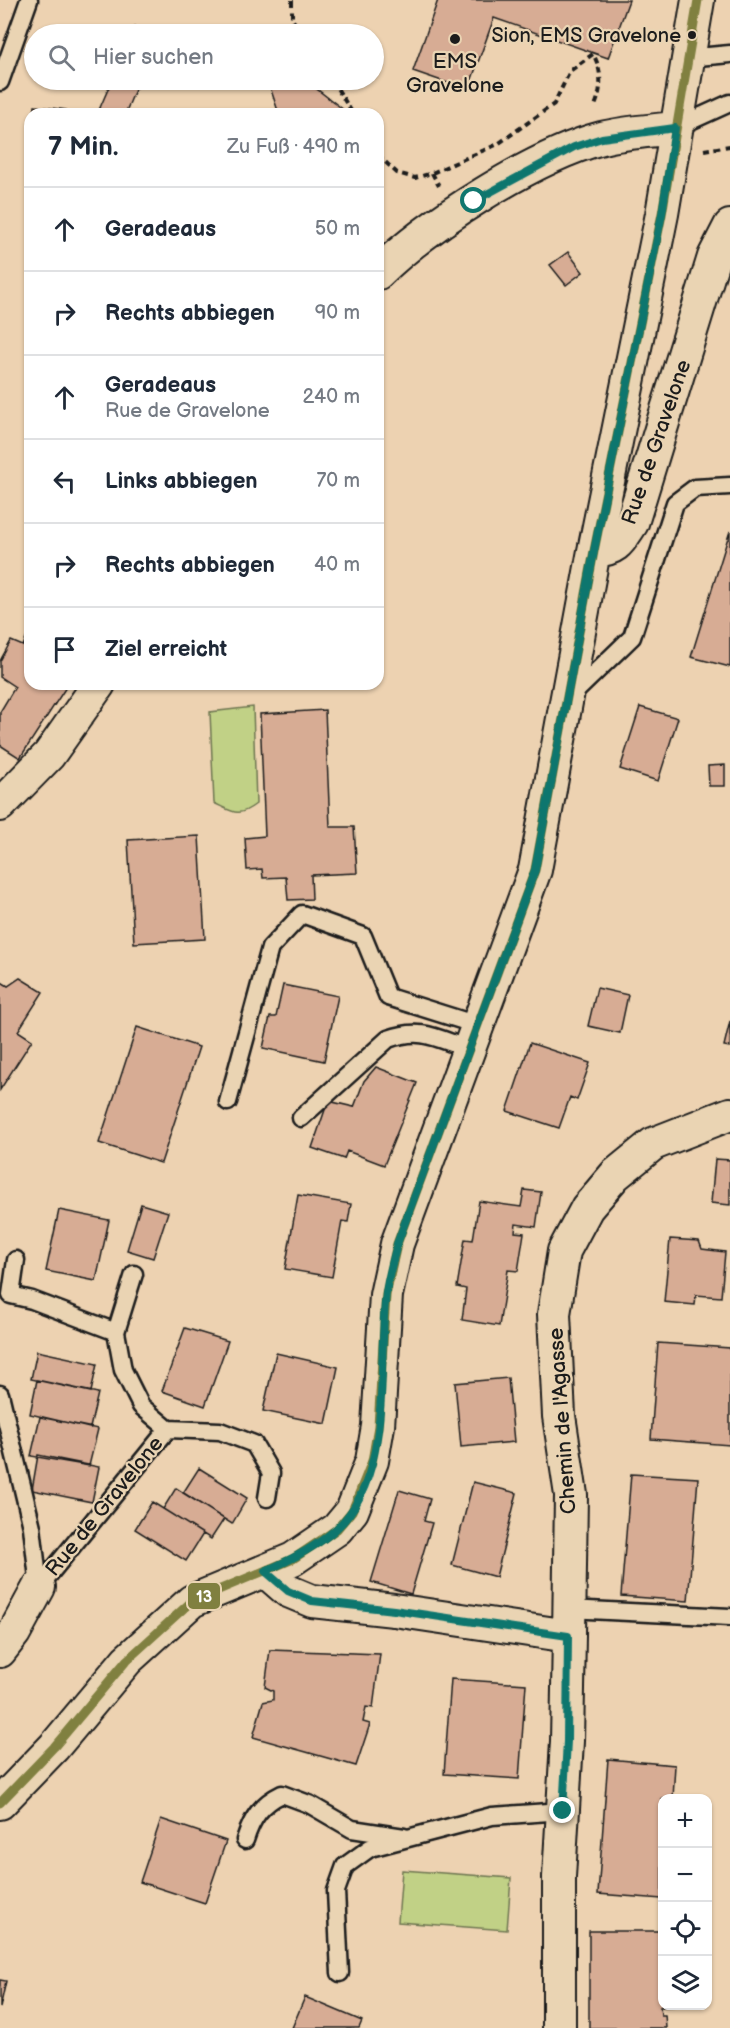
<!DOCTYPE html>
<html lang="de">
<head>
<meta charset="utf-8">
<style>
  body { margin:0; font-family:"Balsamiq Sans",sans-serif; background:#f6f6f7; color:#1f2937 }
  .controls { position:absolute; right:18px; bottom:18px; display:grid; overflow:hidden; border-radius:12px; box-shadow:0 2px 4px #0004 }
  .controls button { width:54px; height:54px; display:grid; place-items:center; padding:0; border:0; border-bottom:2px solid #e0e1e3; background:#fff; color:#1f2937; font:30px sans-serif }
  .stop { position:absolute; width:18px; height:18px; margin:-14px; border:4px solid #0f766e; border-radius:50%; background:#fff }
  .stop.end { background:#0f766e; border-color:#fff; box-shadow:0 2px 6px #0008 }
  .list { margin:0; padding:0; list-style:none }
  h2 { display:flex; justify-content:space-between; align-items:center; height:78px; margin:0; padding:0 24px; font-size:26px }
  h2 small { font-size:20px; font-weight:400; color:#747a83 }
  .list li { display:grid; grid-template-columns:39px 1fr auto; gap:18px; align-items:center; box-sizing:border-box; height:84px; padding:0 24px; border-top:2px solid #e0e1e3 }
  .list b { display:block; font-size:22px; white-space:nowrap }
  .list p { margin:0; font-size:20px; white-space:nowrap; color:#747a83 }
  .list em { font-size:20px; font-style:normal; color:#747a83 }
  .icon { flex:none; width:33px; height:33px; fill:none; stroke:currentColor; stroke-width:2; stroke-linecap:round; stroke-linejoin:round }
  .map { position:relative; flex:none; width:730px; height:2028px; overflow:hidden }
  .search { position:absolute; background:#fff; box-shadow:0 2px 4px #0004; left:24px; top:24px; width:360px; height:66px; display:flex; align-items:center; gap:15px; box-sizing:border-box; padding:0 21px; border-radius:33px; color:#747a83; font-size:22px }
  .panel { position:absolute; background:#fff; box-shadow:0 2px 4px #0004; left:24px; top:108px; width:360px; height:582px; border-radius:18px }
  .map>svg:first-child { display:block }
</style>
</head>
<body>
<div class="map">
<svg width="730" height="2028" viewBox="0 0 730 2028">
  <rect width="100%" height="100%" fill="#edd2b1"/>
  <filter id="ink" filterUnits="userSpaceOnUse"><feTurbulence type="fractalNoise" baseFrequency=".0167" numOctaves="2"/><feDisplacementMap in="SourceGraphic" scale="12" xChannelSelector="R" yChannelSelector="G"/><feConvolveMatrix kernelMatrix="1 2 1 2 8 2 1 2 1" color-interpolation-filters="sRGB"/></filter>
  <g filter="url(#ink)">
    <path fill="#c1d186" stroke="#6e7651" stroke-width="1.5" d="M 253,707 L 256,804 C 238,818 233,812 214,803 L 210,712 Z
      M 402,1870 L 511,1878 L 507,1930 L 398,1922 Z"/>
    <path fill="#d7ac94" stroke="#1c1c1c" stroke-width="1.5" d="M 438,0 L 629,0 L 608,58 L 494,18 L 468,90 L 413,71 Z
      M 137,27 L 139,34 L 114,34 L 113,33 Z
      M 112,80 L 139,80 L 125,114 L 108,114 L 99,110 Z
      M 278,80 L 305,80 L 349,114 L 279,114 L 270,87 Z
      M 35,106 L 66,110 L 65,114 L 34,114 Z
      M 30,143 L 30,168 L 27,167 Z
      M 568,252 L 583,272 L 566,285 L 550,265 Z
      M 730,531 L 730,667 L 691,657 Z
      M 30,630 L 30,649 L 23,646 Z
      M 11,641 L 30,649 L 30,684 L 68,684 L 20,758 L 0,745 L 0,712 L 15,687 L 0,677 L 0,661 Z
      M 640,707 L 678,718 L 658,781 L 620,769 Z
      M 325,710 L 330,827 L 354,827 L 357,873 L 311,875 L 312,899 L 288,900 L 286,877 L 263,878 L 262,869 L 247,870 L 245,838 L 265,836 L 260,714 Z
      M 725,765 L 725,786 L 709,786 L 708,766 Z
      M 199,836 L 205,939 L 134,943 L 128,840 Z
      M 20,978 L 43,992 L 18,1031 L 32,1040 L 0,1090 L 0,981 L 8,986 Z
      M 283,985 L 338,996 L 324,1061 L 263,1048 L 270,1017 L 276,1017 Z
      M 597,988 L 628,995 L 620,1033 L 588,1026 Z
      M 730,1021 L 730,1047 L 724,1046 Z
      M 137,1027 L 199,1047 L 161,1163 L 99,1143 Z
      M 530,1043 L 590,1063 L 577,1100 L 570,1097 L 559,1128 L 507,1111 Z
      M 376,1067 L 417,1083 L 384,1165 L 347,1151 L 344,1159 L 312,1148 L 328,1101 L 354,1107 L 364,1081 Z
      M 715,1159 L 730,1160 L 730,1205 L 711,1203 Z
      M 524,1190 L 541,1192 L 536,1227 L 516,1224 L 515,1232 L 524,1233 L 518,1271 L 508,1270 L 499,1326 L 462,1320 L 466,1289 L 457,1287 L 465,1239 L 473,1240 L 479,1201 L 521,1207 Z
      M 298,1195 L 351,1204 L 348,1222 L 342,1221 L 332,1277 L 285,1269 Z
      M 141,1204 L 168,1212 L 153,1258 L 127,1250 Z
      M 59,1210 L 109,1220 L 96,1281 L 46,1271 Z
      M 670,1239 L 699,1241 L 702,1249 L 725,1252 L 721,1297 L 696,1295 L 695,1305 L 664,1302 Z
      M 185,1328 L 228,1341 L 205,1406 L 162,1391 Z
      M 658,1343 L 730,1348 L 730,1445 L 651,1439 Z
      M 37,1351 L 97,1364 L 91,1392 L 31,1379 Z
      M 276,1353 L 338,1367 L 326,1424 L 263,1411 Z
      M 508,1378 L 514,1442 L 461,1447 L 455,1383 Z
      M 37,1380 L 98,1393 L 90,1428 L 30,1414 Z
      M 40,1417 L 98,1429 L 89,1466 L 31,1456 Z
      M 38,1455 L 99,1467 L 92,1502 L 32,1490 Z
      M 199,1468 L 247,1498 L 232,1524 L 183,1493 Z
      M 631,1474 L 698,1478 L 688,1601 L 621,1596 Z
      M 473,1482 L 517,1493 L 496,1577 L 452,1565 Z
      M 176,1488 L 224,1519 L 211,1539 L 163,1509 Z
      M 399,1490 L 430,1499 L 424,1521 L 432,1523 L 411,1594 L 371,1582 Z
      M 152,1502 L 203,1534 L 186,1561 L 135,1529 Z
      M 270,1650 L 380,1654 L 373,1708 L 366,1707 L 363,1722 L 370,1724 L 356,1766 L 253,1737 L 263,1702 L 273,1700 L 273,1691 L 265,1687 Z
      M 451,1679 L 526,1684 L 519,1779 L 444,1774 Z
      M 608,1759 L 675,1765 L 673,1798 L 662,1798 L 662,1899 L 598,1894 Z
      M 161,1819 L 226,1841 L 205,1903 L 140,1882 Z
      M 589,1931 L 662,1931 L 662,2006 L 681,2006 L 660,2007 L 661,2015 L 665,2015 L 666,2028 L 589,2028 Z
      M 0,1980 L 6,1981 L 0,2008 Z
      M 305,1997 L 362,2021 L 359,2028 L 292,2028 Z"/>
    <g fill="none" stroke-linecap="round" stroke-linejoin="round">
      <defs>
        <path id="service" d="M 687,58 L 730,54
          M 0,82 L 29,0
          M 675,128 L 730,103
          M 570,697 L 632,637 L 675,503 L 695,488 L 730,486
          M 228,1102 L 270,948 L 302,914 L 363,936 L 388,997 L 477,1025
          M 301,1118 L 388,1039 C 422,1027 436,1038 468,1049
          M 16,1260 L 11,1295 L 32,1300 L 116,1332 L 123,1370 L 141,1406 L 168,1429
          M 116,1332 L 134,1274
          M 0,1394 L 32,1527 L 39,1587
          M 39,1587 L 168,1429 L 220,1431 L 254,1444 L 271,1473 L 267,1498
          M 568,1609 L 730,1617
          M 245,1840 C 252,1818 261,1804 282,1794 L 309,1804 L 352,1829 L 404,1837
          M 340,1973 L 336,1891 L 345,1866 L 370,1848 L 492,1816 L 563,1811"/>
        <path id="minor" d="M 378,273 C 428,224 534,156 602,138 C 626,132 651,131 675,128
          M 594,551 C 617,550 620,541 632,523 L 714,257 L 730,226
          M 0,805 L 49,755 L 99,684
          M 265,1571 L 288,1591 L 312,1601 L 394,1610 L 569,1636 L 567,1741 L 559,1877 L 559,2028
          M 569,1636 L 571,1495 L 559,1416 L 554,1314 L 564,1251 L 587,1208 L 615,1175 L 653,1144 L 730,1114
          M 0,1651 L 14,1633 L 39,1587
          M 0,1803 L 54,1747 L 127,1660 L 192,1601 L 293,1559 L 337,1529 L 352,1511 L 372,1461 L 378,1426 L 386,1295 L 397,1244 L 535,870 L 594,551 L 662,214 L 698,0"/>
      </defs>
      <use href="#service" stroke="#1c1c1c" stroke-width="21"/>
      <use href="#minor" stroke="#1c1c1c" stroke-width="36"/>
      <path stroke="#1c1c1c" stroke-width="4" stroke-dasharray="6 4.5" stroke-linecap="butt" d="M 292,0 L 292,19 L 302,34
        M 332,80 L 353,114
        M 704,150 L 730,146
        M 378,155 L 397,173 L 415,178 L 432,173 L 498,144 L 554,104 L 570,71 L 593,54 C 603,71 602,91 594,108
        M 432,173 L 439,186"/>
      <use href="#service" stroke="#ead4b3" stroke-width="16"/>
      <use href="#minor" stroke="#ead4b3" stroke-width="32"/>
      <defs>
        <path id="bus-1" d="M 0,1803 L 54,1747 L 127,1660 L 192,1601 L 293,1559 L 337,1529 L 352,1511 L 372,1461 L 378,1426 L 386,1295 L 397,1244 L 535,870 L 594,551 L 662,214 L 698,0"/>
      </defs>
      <use href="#bus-1" stroke="#ead4b3" stroke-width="14"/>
      <use href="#bus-1" stroke="#808040" stroke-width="9"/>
    </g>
  </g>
  <g fill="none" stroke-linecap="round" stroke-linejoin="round" filter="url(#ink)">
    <path stroke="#0f766e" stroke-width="8" d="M 474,201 L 574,147 L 602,138 L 675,128 L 662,214 L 594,551 L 535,870 L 397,1244 C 393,1261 388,1277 386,1293 C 377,1365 394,1476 336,1529 C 315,1548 291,1560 265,1571 L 288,1591 L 312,1601 L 394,1610 L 568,1636 L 567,1741 L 563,1811"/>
  </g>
  <g fill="#1c1c1c" stroke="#ead4b3" stroke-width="2">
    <circle cx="692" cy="35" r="5"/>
    <circle cx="455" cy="39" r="6"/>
  </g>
  <g text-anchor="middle" stroke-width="4.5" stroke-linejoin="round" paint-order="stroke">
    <g font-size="20" fill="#1c1c1c" stroke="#ead4b3" text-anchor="end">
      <text x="681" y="42">Sion, EMS Gravelone</text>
    </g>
    <g font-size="21" fill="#1c1c1c" stroke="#ead4b3">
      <text x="455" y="68">EMS<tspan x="455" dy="24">Gravelone</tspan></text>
    </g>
    <g font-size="21" fill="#1c1c1c" stroke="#ead4b3">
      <text transform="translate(656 442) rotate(-71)" y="7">Rue de Gravelone</text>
      <text transform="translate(562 1421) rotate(-94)" y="7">Chemin de l'Agasse</text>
      <text transform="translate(104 1506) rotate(-51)" y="7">Rue de Gravelone</text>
    </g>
  </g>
  <rect stroke="#ead4b3" stroke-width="2" x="187" y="1582" width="34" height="28" rx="6" fill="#808040"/>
  <g font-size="16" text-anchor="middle" font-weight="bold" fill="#fff">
    <text x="204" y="1602">13</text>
  </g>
</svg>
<div class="controls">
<button>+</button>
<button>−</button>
<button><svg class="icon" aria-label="locate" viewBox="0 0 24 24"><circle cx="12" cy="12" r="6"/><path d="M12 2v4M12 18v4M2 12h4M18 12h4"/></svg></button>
<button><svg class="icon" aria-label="layers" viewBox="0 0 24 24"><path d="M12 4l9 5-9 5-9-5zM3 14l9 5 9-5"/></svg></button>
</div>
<div class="stop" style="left:474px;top:201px"></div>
<div class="stop end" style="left:563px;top:1811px"></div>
<div class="search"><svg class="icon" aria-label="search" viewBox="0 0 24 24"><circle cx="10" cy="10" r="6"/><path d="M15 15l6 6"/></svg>Hier suchen</div>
<section class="panel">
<h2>7 Min.<small>Zu Fuß · 490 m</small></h2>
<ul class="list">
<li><svg class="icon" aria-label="ahead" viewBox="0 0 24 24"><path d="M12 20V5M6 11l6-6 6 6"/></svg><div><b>Geradeaus</b></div><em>50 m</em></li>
<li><svg class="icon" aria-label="right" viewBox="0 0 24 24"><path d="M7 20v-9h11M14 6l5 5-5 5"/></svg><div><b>Rechts abbiegen</b></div><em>90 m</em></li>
<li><svg class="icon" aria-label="ahead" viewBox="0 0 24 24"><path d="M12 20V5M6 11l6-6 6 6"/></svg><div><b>Geradeaus</b><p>Rue de Gravelone</p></div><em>240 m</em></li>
<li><svg class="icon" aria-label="left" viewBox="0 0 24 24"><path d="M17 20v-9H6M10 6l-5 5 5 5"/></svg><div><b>Links abbiegen</b></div><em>70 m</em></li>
<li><svg class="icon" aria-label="right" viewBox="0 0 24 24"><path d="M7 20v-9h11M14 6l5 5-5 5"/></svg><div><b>Rechts abbiegen</b></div><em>40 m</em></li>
<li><svg class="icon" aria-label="arrive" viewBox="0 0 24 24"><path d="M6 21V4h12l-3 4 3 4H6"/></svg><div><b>Ziel erreicht</b></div></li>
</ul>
</section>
</div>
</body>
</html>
